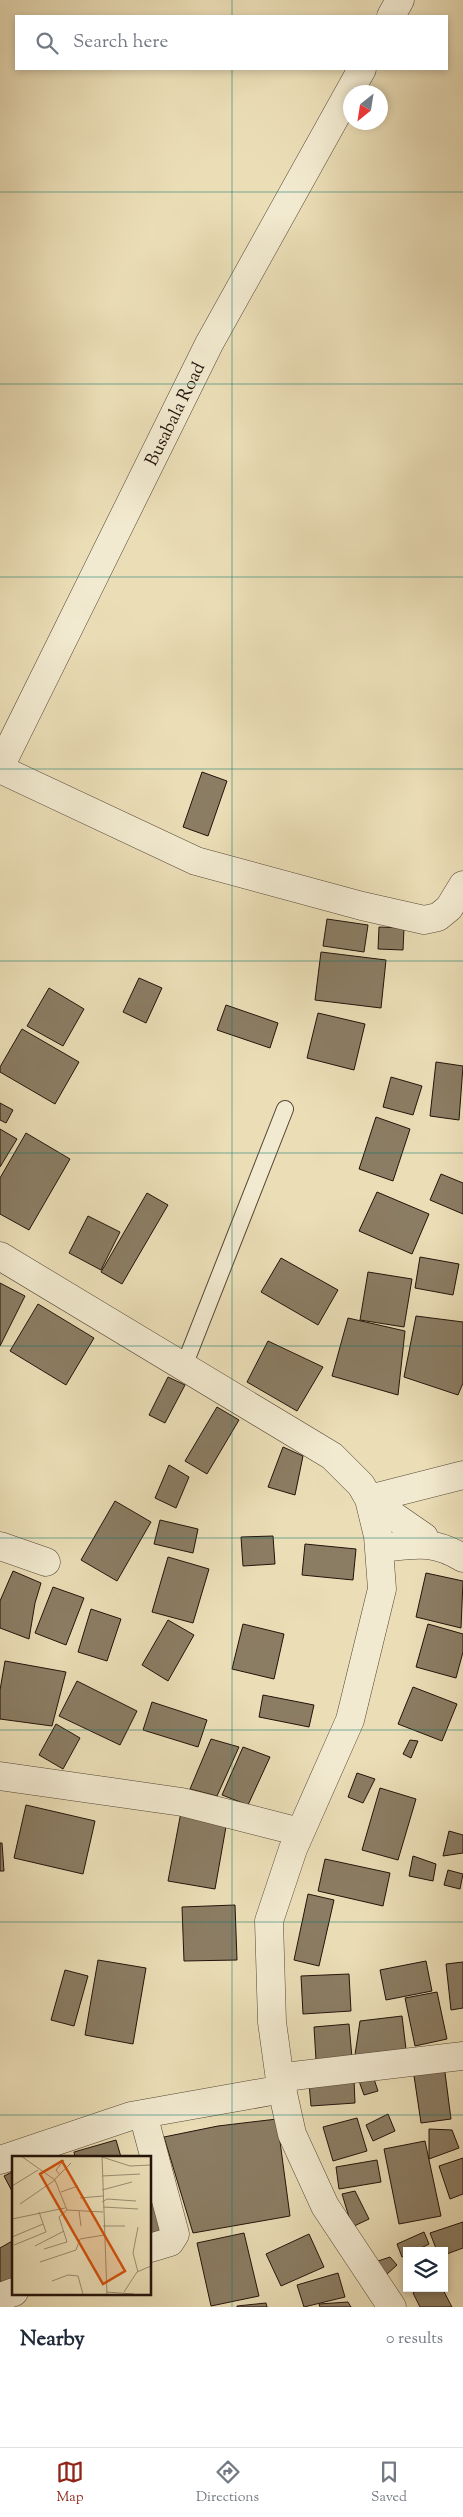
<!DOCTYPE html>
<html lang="en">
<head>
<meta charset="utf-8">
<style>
  body { margin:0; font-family:"Sorts Mill Goudy",serif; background:#f2f2f3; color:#1f2937 }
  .controls { position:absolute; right:15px; bottom:15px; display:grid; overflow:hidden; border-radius:0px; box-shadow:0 2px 8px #0003 }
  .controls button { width:45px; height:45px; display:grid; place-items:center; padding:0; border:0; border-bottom:1px solid #e0e1e3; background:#fff; color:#1f2937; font:25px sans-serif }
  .compass { position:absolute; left:343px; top:85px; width:45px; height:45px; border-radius:50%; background:#fff; box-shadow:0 2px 8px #0003; rotate:210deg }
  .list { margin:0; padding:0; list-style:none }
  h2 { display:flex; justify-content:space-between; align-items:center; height:65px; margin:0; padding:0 20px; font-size:21px }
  h2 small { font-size:16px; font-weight:400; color:#747a83 }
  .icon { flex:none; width:28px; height:28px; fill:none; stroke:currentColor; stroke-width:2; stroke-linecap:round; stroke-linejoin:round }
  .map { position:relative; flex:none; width:463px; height:2307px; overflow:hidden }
  .search { position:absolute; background:#fff; box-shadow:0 2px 8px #0003; left:15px; right:15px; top:15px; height:55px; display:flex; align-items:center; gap:12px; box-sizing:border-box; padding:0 18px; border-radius:0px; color:#747a83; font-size:19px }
  .sheet { height:140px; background:#fff }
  nav { display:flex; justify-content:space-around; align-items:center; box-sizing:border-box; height:70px; border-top:1px solid #e0e1e3; background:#fff; font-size:14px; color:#747a83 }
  nav a { display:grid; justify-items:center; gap:2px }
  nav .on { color:#8f2418 }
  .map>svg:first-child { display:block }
</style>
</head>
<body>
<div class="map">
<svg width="463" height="2307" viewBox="0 0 463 2307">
  <rect width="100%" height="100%" fill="#ebdeb7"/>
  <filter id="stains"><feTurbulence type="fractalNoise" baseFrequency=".004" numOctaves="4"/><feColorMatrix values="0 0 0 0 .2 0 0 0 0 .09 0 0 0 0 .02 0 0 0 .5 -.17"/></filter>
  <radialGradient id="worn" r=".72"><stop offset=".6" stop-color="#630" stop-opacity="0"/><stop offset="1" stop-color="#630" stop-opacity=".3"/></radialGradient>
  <path fill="#8b7d64" stroke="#22130a" d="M 202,772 L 227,781 L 208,836 L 183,827 Z
    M 327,919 L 368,925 L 364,952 L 323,946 Z
    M 379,927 L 404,928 L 403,950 L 378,949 Z
    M 321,952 L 386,960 L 381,1008 L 315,1000 Z
    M 139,978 L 162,988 L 146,1023 L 123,1012 Z
    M 49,988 L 84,1009 L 63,1046 L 27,1026 Z
    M 226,1005 L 278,1023 L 270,1048 L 217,1030 Z
    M 318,1013 L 365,1024 L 354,1070 L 307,1058 Z
    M 22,1029 L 79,1062 L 55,1104 L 0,1072 L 0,1067 Z
    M 436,1062 L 463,1066 L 459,1120 L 430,1116 Z
    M 391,1077 L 422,1086 L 413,1115 L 383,1107 Z
    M 0,1103 L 13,1110 L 6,1123 L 0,1120 Z
    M 376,1117 L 410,1129 L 393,1181 L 359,1169 Z
    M 0,1129 L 17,1139 L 0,1167 Z
    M 26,1133 L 70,1159 L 29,1230 L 0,1214 L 0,1178 Z
    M 441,1174 L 463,1183 L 463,1214 L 430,1200 Z
    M 377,1192 L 429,1214 L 412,1254 L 359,1231 Z
    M 147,1193 L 168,1205 L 122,1284 L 101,1272 Z
    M 88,1216 L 120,1232 L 101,1270 L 69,1253 Z
    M 420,1257 L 459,1264 L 453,1295 L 415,1288 Z
    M 281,1258 L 338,1290 L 318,1325 L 261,1292 Z
    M 368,1272 L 412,1279 L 404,1327 L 360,1320 Z
    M 0,1283 L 25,1296 L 0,1346 Z
    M 38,1304 L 94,1338 L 66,1385 L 10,1351 Z
    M 416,1316 L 463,1322 L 463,1383 L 458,1395 L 404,1377 Z
    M 348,1318 L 405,1331 L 398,1395 L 332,1376 Z
    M 268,1341 L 323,1367 L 297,1411 L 247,1382 Z
    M 168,1377 L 185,1385 L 165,1423 L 149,1415 Z
    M 217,1407 L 239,1420 L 207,1474 L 185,1461 Z
    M 283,1447 L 303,1456 L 295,1495 L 268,1487 Z
    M 169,1465 L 189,1477 L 176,1508 L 155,1498 Z
    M 115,1501 L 151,1522 L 117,1581 L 81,1560 Z
    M 160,1520 L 198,1529 L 193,1553 L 154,1544 Z
    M 273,1536 L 275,1564 L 243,1566 L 241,1537 Z
    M 305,1544 L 356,1549 L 353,1580 L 302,1575 Z
    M 168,1557 L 209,1569 L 193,1623 L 152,1612 Z
    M 13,1571 L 41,1583 L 35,1603 L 29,1639 L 0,1628 L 0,1601 Z
    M 426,1573 L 463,1581 L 461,1628 L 416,1617 Z
    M 53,1587 L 84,1598 L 66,1645 L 35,1633 Z
    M 91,1609 L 121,1619 L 107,1661 L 78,1652 Z
    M 168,1620 L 194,1635 L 168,1681 L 142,1665 Z
    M 243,1624 L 284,1634 L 274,1679 L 232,1669 Z
    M 428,1624 L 463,1634 L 463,1652 L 456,1678 L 416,1667 Z
    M 5,1661 L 66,1672 L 52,1726 L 0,1719 L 0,1690 Z
    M 77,1681 L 137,1711 L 120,1745 L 59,1716 Z
    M 413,1687 L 457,1704 L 442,1741 L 398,1724 Z
    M 263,1695 L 314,1705 L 309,1727 L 259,1717 Z
    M 152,1702 L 207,1720 L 198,1747 L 143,1730 Z
    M 56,1724 L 80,1738 L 63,1769 L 39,1755 Z
    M 211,1739 L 239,1747 L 217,1796 L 190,1789 Z
    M 410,1740 L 418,1741 L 411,1758 L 403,1754 Z
    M 243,1747 L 270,1757 L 248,1805 L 222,1795 Z
    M 357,1773 L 375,1779 L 363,1803 L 348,1797 Z
    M 380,1788 L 416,1799 L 398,1860 L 362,1850 Z
    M 26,1805 L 95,1821 L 83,1874 L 14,1858 Z
    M 181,1812 L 227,1821 L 215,1889 L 168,1881 Z
    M 449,1831 L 463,1835 L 463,1853 L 443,1856 Z
    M 0,1843 L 2,1843 L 4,1871 L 0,1871 Z
    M 413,1856 L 436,1864 L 433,1881 L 409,1876 Z
    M 325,1859 L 390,1873 L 383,1906 L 318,1891 Z
    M 448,1870 L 463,1874 L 460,1889 L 444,1885 Z
    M 308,1894 L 334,1900 L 319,1966 L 294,1960 Z
    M 235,1905 L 237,1960 L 184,1961 L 182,1907 Z
    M 98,1960 L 146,1968 L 133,2044 L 85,2035 Z
    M 426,1961 L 432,1991 L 386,2000 L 380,1970 Z
    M 463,1962 L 463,2008 L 451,2010 L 446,1964 Z
    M 65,1970 L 88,1976 L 74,2026 L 51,2020 Z
    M 349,1974 L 351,2011 L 303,2014 L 301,1976 Z
    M 437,1992 L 447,2039 L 415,2046 L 405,1998 Z
    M 402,2016 L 406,2049 L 355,2055 L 360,2021 Z
    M 349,2024 L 352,2058 L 316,2060 L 314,2027 Z
    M 444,2065 L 451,2119 L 421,2123 L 413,2069 Z
    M 373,2076 L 378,2091 L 364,2095 L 359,2081 Z
    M 354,2080 L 355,2103 L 311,2106 L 309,2083 Z
    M 388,2114 L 395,2131 L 373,2141 L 366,2125 Z
    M 357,2118 L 367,2151 L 333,2161 L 323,2127 Z
    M 277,2119 L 290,2216 L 193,2233 L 164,2137 L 218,2126 Z
    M 429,2129 L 452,2130 L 459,2148 L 429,2159 Z
    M 116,2140 L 121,2157 L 75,2157 L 74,2152 Z
    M 425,2141 L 441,2216 L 399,2224 L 384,2149 Z
    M 463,2158 L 463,2194 L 450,2199 L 439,2166 Z
    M 377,2160 L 381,2182 L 339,2189 L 336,2167 Z
    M 14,2171 L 14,2195 L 4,2176 Z
    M 355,2191 L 369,2219 L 352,2227 L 342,2194 Z
    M 158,2196 L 170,2242 L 150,2246 L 150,2199 Z
    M 463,2222 L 463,2248 L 444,2255 L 444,2251 L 437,2251 L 430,2233 Z
    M 424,2232 L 429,2244 L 415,2251 L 407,2251 L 407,2254 L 402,2257 L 397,2244 Z
    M 244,2233 L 259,2296 L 211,2306 L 197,2243 Z
    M 309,2234 L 324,2267 L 281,2286 L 266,2254 Z
    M 14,2240 L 14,2292 L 0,2289 L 0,2248 Z
    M 390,2257 L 397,2265 L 386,2275 L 375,2262 Z
    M 338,2273 L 345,2297 L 304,2307 L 297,2285 Z
    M 421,2288 L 442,2288 L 452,2307 L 420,2307 L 413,2293 Z
    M 348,2302 L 351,2307 L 320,2307 L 319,2304 Z
    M 266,2303 L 267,2307 L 237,2307 L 237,2306 Z"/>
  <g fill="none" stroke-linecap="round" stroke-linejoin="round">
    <defs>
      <path id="service" d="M 184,1366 L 285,1109"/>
      <path id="minor" d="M 0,769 L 196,861 L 362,906 L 424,920 L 438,917 L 449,908 L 463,885
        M 0,1256 L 332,1456 L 361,1485 L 369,1499 L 378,1536 L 382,1589 L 350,1720 L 293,1849 L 269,1921 L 272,2022 L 280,2080 L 292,2134 L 325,2206 L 392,2307
        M 369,1499 L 463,1475
        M 369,1499 L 424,1537
        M 0,1546 L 46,1562
        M 379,1548 C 414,1545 431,1539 463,1558
        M 0,1776 L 182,1802 L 300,1832
        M 280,2080 L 293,2076 L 463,2056
        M 143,2114 L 175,2234 L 170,2242 L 150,2248
        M 0,2160 L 131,2116 L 283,2089
        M 0,2297 L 14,2292"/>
      <g id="tertiary">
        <path d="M 391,16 L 400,0"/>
        <path id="s1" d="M 0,767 L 209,344 L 362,69"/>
      </g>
    </defs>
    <use href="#service" stroke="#544635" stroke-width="18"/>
    <use href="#minor" stroke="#544635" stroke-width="29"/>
    <use href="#tertiary" stroke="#544635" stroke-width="29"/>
    <use href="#service" stroke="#f2ead0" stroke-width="16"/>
    <use href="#minor" stroke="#f2ead0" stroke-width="28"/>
    <use href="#tertiary" stroke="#f2ead0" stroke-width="28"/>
  </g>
  <path fill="none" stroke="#0f766e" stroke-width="1" stroke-opacity="0.55" d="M 232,0 L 232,16M 232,69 L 232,2307M 0,192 L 463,192M 0,384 L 463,384M 0,577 L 463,577M 0,769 L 463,769M 0,961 L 463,961M 0,1153 L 463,1153M 0,1346 L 463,1346M 0,1538 L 463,1538M 0,1730 L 463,1730M 0,1922 L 463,1922M 0,2115 L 463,2115"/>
  <g text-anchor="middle" stroke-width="5" stroke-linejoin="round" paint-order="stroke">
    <g font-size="18" fill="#22130a" stroke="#f2ead0">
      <text dy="6" stroke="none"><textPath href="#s1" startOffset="394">Busabala Road</textPath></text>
    </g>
  </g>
  <g transform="translate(12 2156)">
    <rect width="139" height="139" fill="#ebdeb7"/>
    <path fill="none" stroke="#9b8d72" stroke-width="1" d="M 9,0 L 43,24 L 55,54 L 91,56M 90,0 L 95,138M 90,1 L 118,10 L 139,9M 48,19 L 44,14 L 52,4M 90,20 L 128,18M 42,24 L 59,7M 0,30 L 26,14M 90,34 L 120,26M 49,36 L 66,30M 68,42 L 91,40M 90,46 L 95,43 L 124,45M 8,48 L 43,24M 91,51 L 126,53M 67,55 L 69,70M 0,63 L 53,52M 91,70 L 113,70M 0,81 L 31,68M 2,89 L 34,76 L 27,56M 23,90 L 52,75M 32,93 L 55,86 L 47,61 L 55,54M 28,106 L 64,94 L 68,83 L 92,79M 126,116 L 121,97 L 126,71M 40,125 L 56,119 L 66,120 L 71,138M 94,136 L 122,138M 112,136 L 125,116 L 139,110"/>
    <path fill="#d4520c" fill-opacity="0.15" stroke="#d4520c" stroke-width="2.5" d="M 50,5 L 113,115 L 91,128 L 28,18 Z"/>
    <rect width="139" height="139" fill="none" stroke="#22130a" stroke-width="2.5"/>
  </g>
  <rect width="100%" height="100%" filter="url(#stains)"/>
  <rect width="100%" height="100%" fill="url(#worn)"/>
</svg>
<div class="controls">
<button><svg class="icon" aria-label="layers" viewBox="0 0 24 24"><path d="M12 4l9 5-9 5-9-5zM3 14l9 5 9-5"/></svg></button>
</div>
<svg class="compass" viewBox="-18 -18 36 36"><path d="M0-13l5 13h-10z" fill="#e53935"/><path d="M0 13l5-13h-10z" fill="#747a83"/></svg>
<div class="search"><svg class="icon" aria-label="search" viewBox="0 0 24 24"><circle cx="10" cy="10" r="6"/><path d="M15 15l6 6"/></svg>Search here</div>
</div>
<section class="sheet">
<h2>Nearby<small>0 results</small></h2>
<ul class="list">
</ul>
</section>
<nav>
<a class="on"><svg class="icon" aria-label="map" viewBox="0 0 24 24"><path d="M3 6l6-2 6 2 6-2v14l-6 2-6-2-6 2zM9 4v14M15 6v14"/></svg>Map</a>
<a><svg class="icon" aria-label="directions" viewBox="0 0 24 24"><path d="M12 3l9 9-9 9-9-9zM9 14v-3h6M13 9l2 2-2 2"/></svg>Directions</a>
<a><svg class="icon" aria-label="saved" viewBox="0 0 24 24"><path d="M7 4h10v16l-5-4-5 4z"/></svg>Saved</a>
</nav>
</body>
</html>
